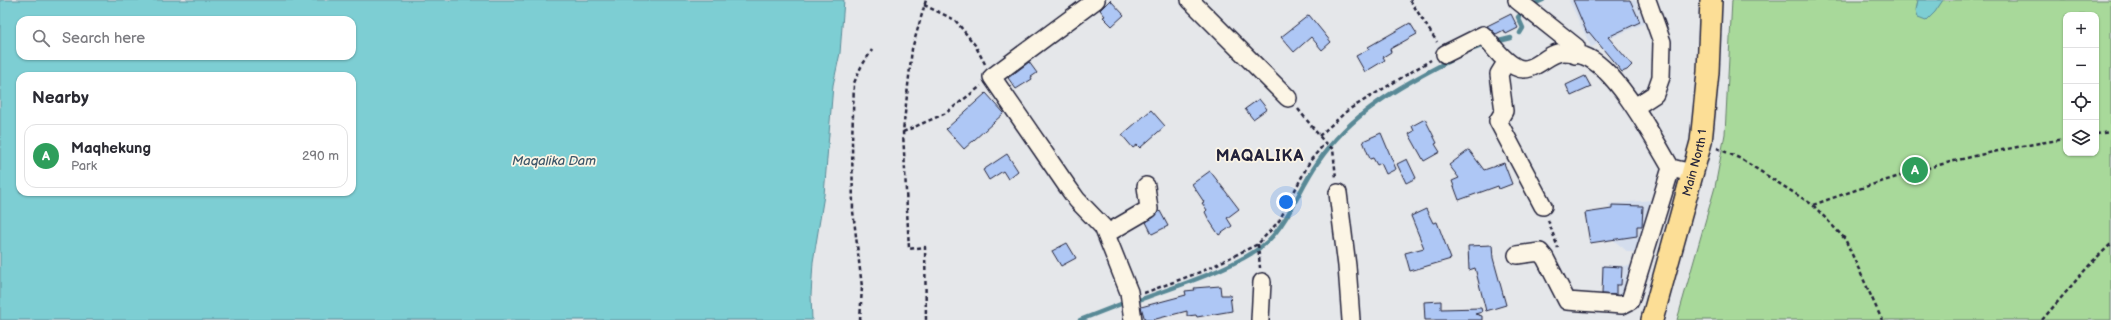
<!DOCTYPE html>
<html lang="en">
<head>
<meta charset="utf-8">
<style>
  body { margin:0; font-family:"Balsamiq Sans",sans-serif; background:#f7f7f7; color:#2b2b33 }
  .controls { position:absolute; right:12px; top:12px; display:grid; overflow:hidden; border-radius:8px; box-shadow:0 1px 3px #0004 }
  .controls button { width:36px; height:36px; display:grid; place-items:center; padding:0; border:0; border-bottom:1px solid #e1e1e2; background:#fff; color:#2b2b33; font:20px sans-serif }
  .you { position:absolute; left:1286px; top:202px; width:14px; height:14px; margin:-10px; border:3px solid #fff; border-radius:50%; background:#1a73e8; box-shadow:0 0 0 6px #1a73e833 }
  .badge { display:grid; place-items:center; width:26px; height:26px; border-radius:50%; background:#d1495b; color:#fff; font-size:13px; font-weight:700 }
  .pin { position:absolute; translate:-50% -50%; border:2px solid #fff; box-shadow:0 1px 4px #0006 }
  .list { margin:0; padding:0; list-style:none }
  h2 { display:flex; justify-content:space-between; align-items:center; height:52px; margin:0; padding:0 16px; font-size:17px }
  h2 small { font-size:13px; font-weight:400; color:#7c7c81 }
  .list li { display:grid; grid-template-columns:26px 1fr auto; gap:12px; align-items:center; box-sizing:border-box; height:64px; margin:0 8px 8px; padding:0 8px; border:1px solid #e1e1e2; border-radius:12px }
  .list b { display:block; font-size:15px; white-space:nowrap }
  .list p { margin:0; font-size:13px; white-space:nowrap; color:#7c7c81 }
  .list em { font-size:13px; font-style:normal; color:#7c7c81 }
  .icon { flex:none; width:22px; height:22px; fill:none; stroke:currentColor; stroke-width:2; stroke-linecap:round; stroke-linejoin:round }
  .map { position:relative; flex:none; width:2111px; height:320px; overflow:hidden }
  .search { position:absolute; background:#fff; box-shadow:0 1px 3px #0004; left:16px; top:16px; width:340px; height:44px; display:flex; align-items:center; gap:10px; box-sizing:border-box; padding:0 14px; border-radius:12px; color:#7c7c81; font-size:15px }
  .panel { position:absolute; background:#fff; box-shadow:0 1px 3px #0004; left:16px; top:72px; width:340px; height:124px; border-radius:12px }
  .map>svg:first-child { display:block }
</style>
</head>
<body>
<div class="map">
<svg width="2111" height="320" viewBox="0 0 2111 320">
  <rect width="100%" height="100%" fill="#e5e7ea"/>
  <filter id="ink" filterUnits="userSpaceOnUse"><feTurbulence type="fractalNoise" baseFrequency=".025" numOctaves="2"/><feDisplacementMap in="SourceGraphic" scale="8" xChannelSelector="R" yChannelSelector="G"/><feConvolveMatrix kernelMatrix="1 2 1 2 8 2 1 2 1" color-interpolation-filters="sRGB"/></filter>
  <g filter="url(#ink)">
    <path fill="#d4dded" d="M 1569,0 L 1635,0 L 1645,23 L 1591,47 Z
      M 1652,200 L 1636,252 L 1628,252 L 1612,239 L 1609,204 Z
      M 1602,265 L 1632,266 L 1620,299 L 1602,296 Z"/>
    <path fill="#a8d99a" stroke="#657e6a" fill-rule="evenodd" d="M 1732,0 L 2111,0 L 2111,320 L 1677,320 L 1715,187 L 1725,134 ZM 2066,15 L 2096,15 L 2096,153 L 2066,153 Z"/>
    <path fill="#7dced3" stroke="#598996" fill-rule="evenodd" d="M 0,0 L 844,0 L 840,53 L 833,85 L 824,195 L 813,262 L 811,295 L 812,320 L 0,320 ZM 20,20 L 352,20 L 352,56 L 20,56 ZM 20,76 L 352,76 L 352,192 L 20,192 Z
      M 1918,0 L 1943,0 L 1935,12 L 1926,21 L 1918,18 L 1916,10 Z"/>
    <g fill="none" stroke-linecap="round" stroke-linejoin="round">
      <path stroke="#598996" stroke-width="4.5" d="M 1531,5 L 1543,0
        M 1520,33 L 1523,28 L 1518,17 L 1524,11
        M 1495,42 L 1511,38
        M 1468,51 L 1485,45
        M 1139,300 C 1174,287 1242,266 1268,241 C 1290,219 1300,187 1318,162 C 1351,113 1400,86 1451,60
        M 1080,320 L 1126,302"/>
    </g>
    <path fill="#aec7f5" stroke="#22223b" d="M 1110,0 L 1124,15 L 1112,26 L 1103,17 L 1105,16 L 1100,10 Z
      M 1573,0 L 1630,0 L 1640,22 L 1608,37 L 1632,65 L 1627,70 L 1622,72 L 1589,32 L 1587,33 Z
      M 1511,14 L 1518,28 L 1506,34 L 1504,30 L 1496,34 L 1487,26 Z
      M 1309,15 L 1331,42 L 1322,50 L 1311,37 L 1294,52 L 1281,37 Z
      M 1410,23 L 1417,34 L 1390,49 L 1391,52 L 1383,57 L 1385,60 L 1365,72 L 1356,56 L 1369,49 L 1368,47 Z
      M 1029,62 L 1037,73 L 1031,77 L 1032,79 L 1016,89 L 1008,78 Z
      M 1585,76 L 1591,87 L 1571,96 L 1566,85 Z
      M 986,93 L 1004,113 L 964,149 L 946,129 Z
      M 1259,99 L 1267,109 L 1253,119 L 1245,109 Z
      M 1151,110 L 1165,126 L 1140,148 L 1137,145 L 1133,148 L 1122,135 Z
      M 1425,119 L 1437,143 L 1435,144 L 1440,152 L 1424,161 L 1409,134 L 1414,131 L 1412,126 Z
      M 1381,133 L 1396,169 L 1386,174 L 1381,163 L 1377,165 L 1373,158 L 1370,159 L 1363,141 Z
      M 1469,150 L 1484,170 L 1504,163 L 1512,184 L 1499,189 L 1498,186 L 1459,200 L 1452,181 L 1459,178 L 1449,165 Z
      M 1007,154 L 1018,171 L 1008,179 L 1003,171 L 989,180 L 983,170 Z
      M 1407,159 L 1416,178 L 1406,183 L 1397,164 Z
      M 1210,171 L 1239,209 L 1227,218 L 1232,226 L 1219,235 L 1209,220 L 1205,212 L 1207,210 L 1202,203 L 1204,202 L 1192,184 Z
      M 1612,205 L 1643,206 L 1642,226 L 1637,226 L 1637,236 L 1590,243 L 1585,213 L 1612,209 Z
      M 1426,209 L 1433,223 L 1437,222 L 1451,259 L 1410,271 L 1405,253 L 1424,248 L 1411,216 Z
      M 1160,211 L 1168,226 L 1152,234 L 1146,222 L 1154,217 Z
      M 1067,243 L 1076,258 L 1061,266 L 1052,251 Z
      M 1492,245 L 1493,258 L 1506,305 L 1486,311 L 1475,268 L 1469,270 L 1468,246 Z
      M 1603,266 L 1622,267 L 1621,285 L 1616,285 L 1616,295 L 1602,294 Z
      M 1220,286 L 1221,295 L 1230,295 L 1232,311 L 1197,317 L 1196,315 L 1187,316 L 1187,311 L 1152,320 L 1145,320 L 1141,307 L 1186,295 L 1185,291 L 1195,290 L 1194,288 Z
      M 1441,301 L 1441,309 L 1481,308 L 1482,312 L 1475,314 L 1482,316 L 1482,320 L 1425,320 L 1424,302 Z"/>
    <g fill="none" stroke-linecap="round" stroke-linejoin="round">
      <defs>
        <path id="minor" d="M 1096,0 L 992,77 L 1067,186 L 1077,200 L 1103,227 L 1129,292 L 1133,320
          M 1190,0 L 1288,98
          M 1517,0 L 1576,47 L 1575,55
          M 1445,54 L 1483,35 C 1493,46 1503,61 1516,67 C 1533,76 1547,52 1563,52 C 1569,52 1579,54 1584,56 C 1616,67 1654,139 1671,168 L 1692,173
          M 1507,61 L 1499,74 L 1504,111 L 1498,121 L 1543,206
          M 1635,107 L 1655,94 L 1661,77 L 1662,42 L 1647,0
          M 1338,193 L 1347,266 L 1351,320
          M 1106,234 L 1149,209 L 1146,186
          M 1517,255 L 1540,252 L 1545,258 L 1567,301 L 1622,305 L 1630,301 L 1671,168
          M 1260,320 L 1262,282"/>
        <g id="major">
          <path id="s1" d="M 1652,320 L 1701,142 L 1708,72 L 1711,0"/>
        </g>
      </defs>
      <use href="#minor" stroke="#22223b" stroke-width="20"/>
      <use href="#major" stroke="#22223b" stroke-width="24"/>
      <path stroke="#22223b" stroke-width="2.5" stroke-dasharray="4 3" stroke-linecap="butt" d="M 1410,0 L 1437,42
        M 924,5 L 955,20 L 975,45 L 985,64
        M 1298,109 L 1325,143 L 1333,149 L 1336,178
        M 903,132 L 946,113 L 981,86
        M 2096,134 L 2111,132
        M 1319,136 L 1348,110 L 1431,60
        M 1717,148 L 1741,159 L 1813,205 L 1845,239 L 1882,320
        M 1813,205 C 1895,175 1980,151 2066,139
        M 1548,220 L 1558,248
        M 1258,244 L 1260,268
        M 1144,293 L 1203,271 L 1258,244 L 1279,221 L 1310,161 L 1325,143
        M 860,320 L 862,287 L 853,211 L 852,142 L 854,83 L 861,67 L 872,50
        M 926,320 L 925,247 L 909,249 L 903,132 L 912,49 L 926,0
        M 2042,320 L 2092,262 L 2111,244"/>
      <use href="#minor" stroke="#fcf5e5" stroke-width="17"/>
      <use href="#major" stroke="#fcde96" stroke-width="21"/>
    </g>
  </g>
  <g text-anchor="middle" stroke-width="3.5" stroke-linejoin="round" paint-order="stroke">
    <g font-size="12" fill="#22223b" stroke="#fcf5e5">
      <text dy="4" stroke="none"><textPath href="#s1" startOffset="163">Main North 1</textPath></text>
    </g>
    <g font-size="13" font-style="italic" fill="#3d5669" stroke="#fcf5e5">
      <text x="554" y="165">Maqalika Dam</text>
    </g>
    <g font-size="16" font-weight="bold" letter-spacing="1" fill="#22223b" stroke="#fcf5e5">
      <text x="1260" y="161">MAQALIKA</text>
    </g>
  </g>
</svg>
<div class="controls">
<button>+</button>
<button>−</button>
<button><svg class="icon" aria-label="locate" viewBox="0 0 24 24"><circle cx="12" cy="12" r="6"/><path d="M12 2v4M12 18v4M2 12h4M18 12h4"/></svg></button>
<button><svg class="icon" aria-label="layers" viewBox="0 0 24 24"><path d="M12 4l9 5-9 5-9-5zM3 14l9 5 9-5"/></svg></button>
</div>
<div class="you"></div>
<div class="pin badge" style="left:1915px;top:170px;background:#2e9e5b">A</div>
<div class="search"><svg class="icon" aria-label="search" viewBox="0 0 24 24"><circle cx="10" cy="10" r="6"/><path d="M15 15l6 6"/></svg>Search here</div>
<section class="panel">
<h2>Nearby<small></small></h2>
<ul class="list">
<li><span class="badge" style="background:#2e9e5b">A</span><div><b>Maqhekung</b><p>Park</p></div><em>290 m</em></li>
</ul>
</section>
</div>
</body>
</html>
